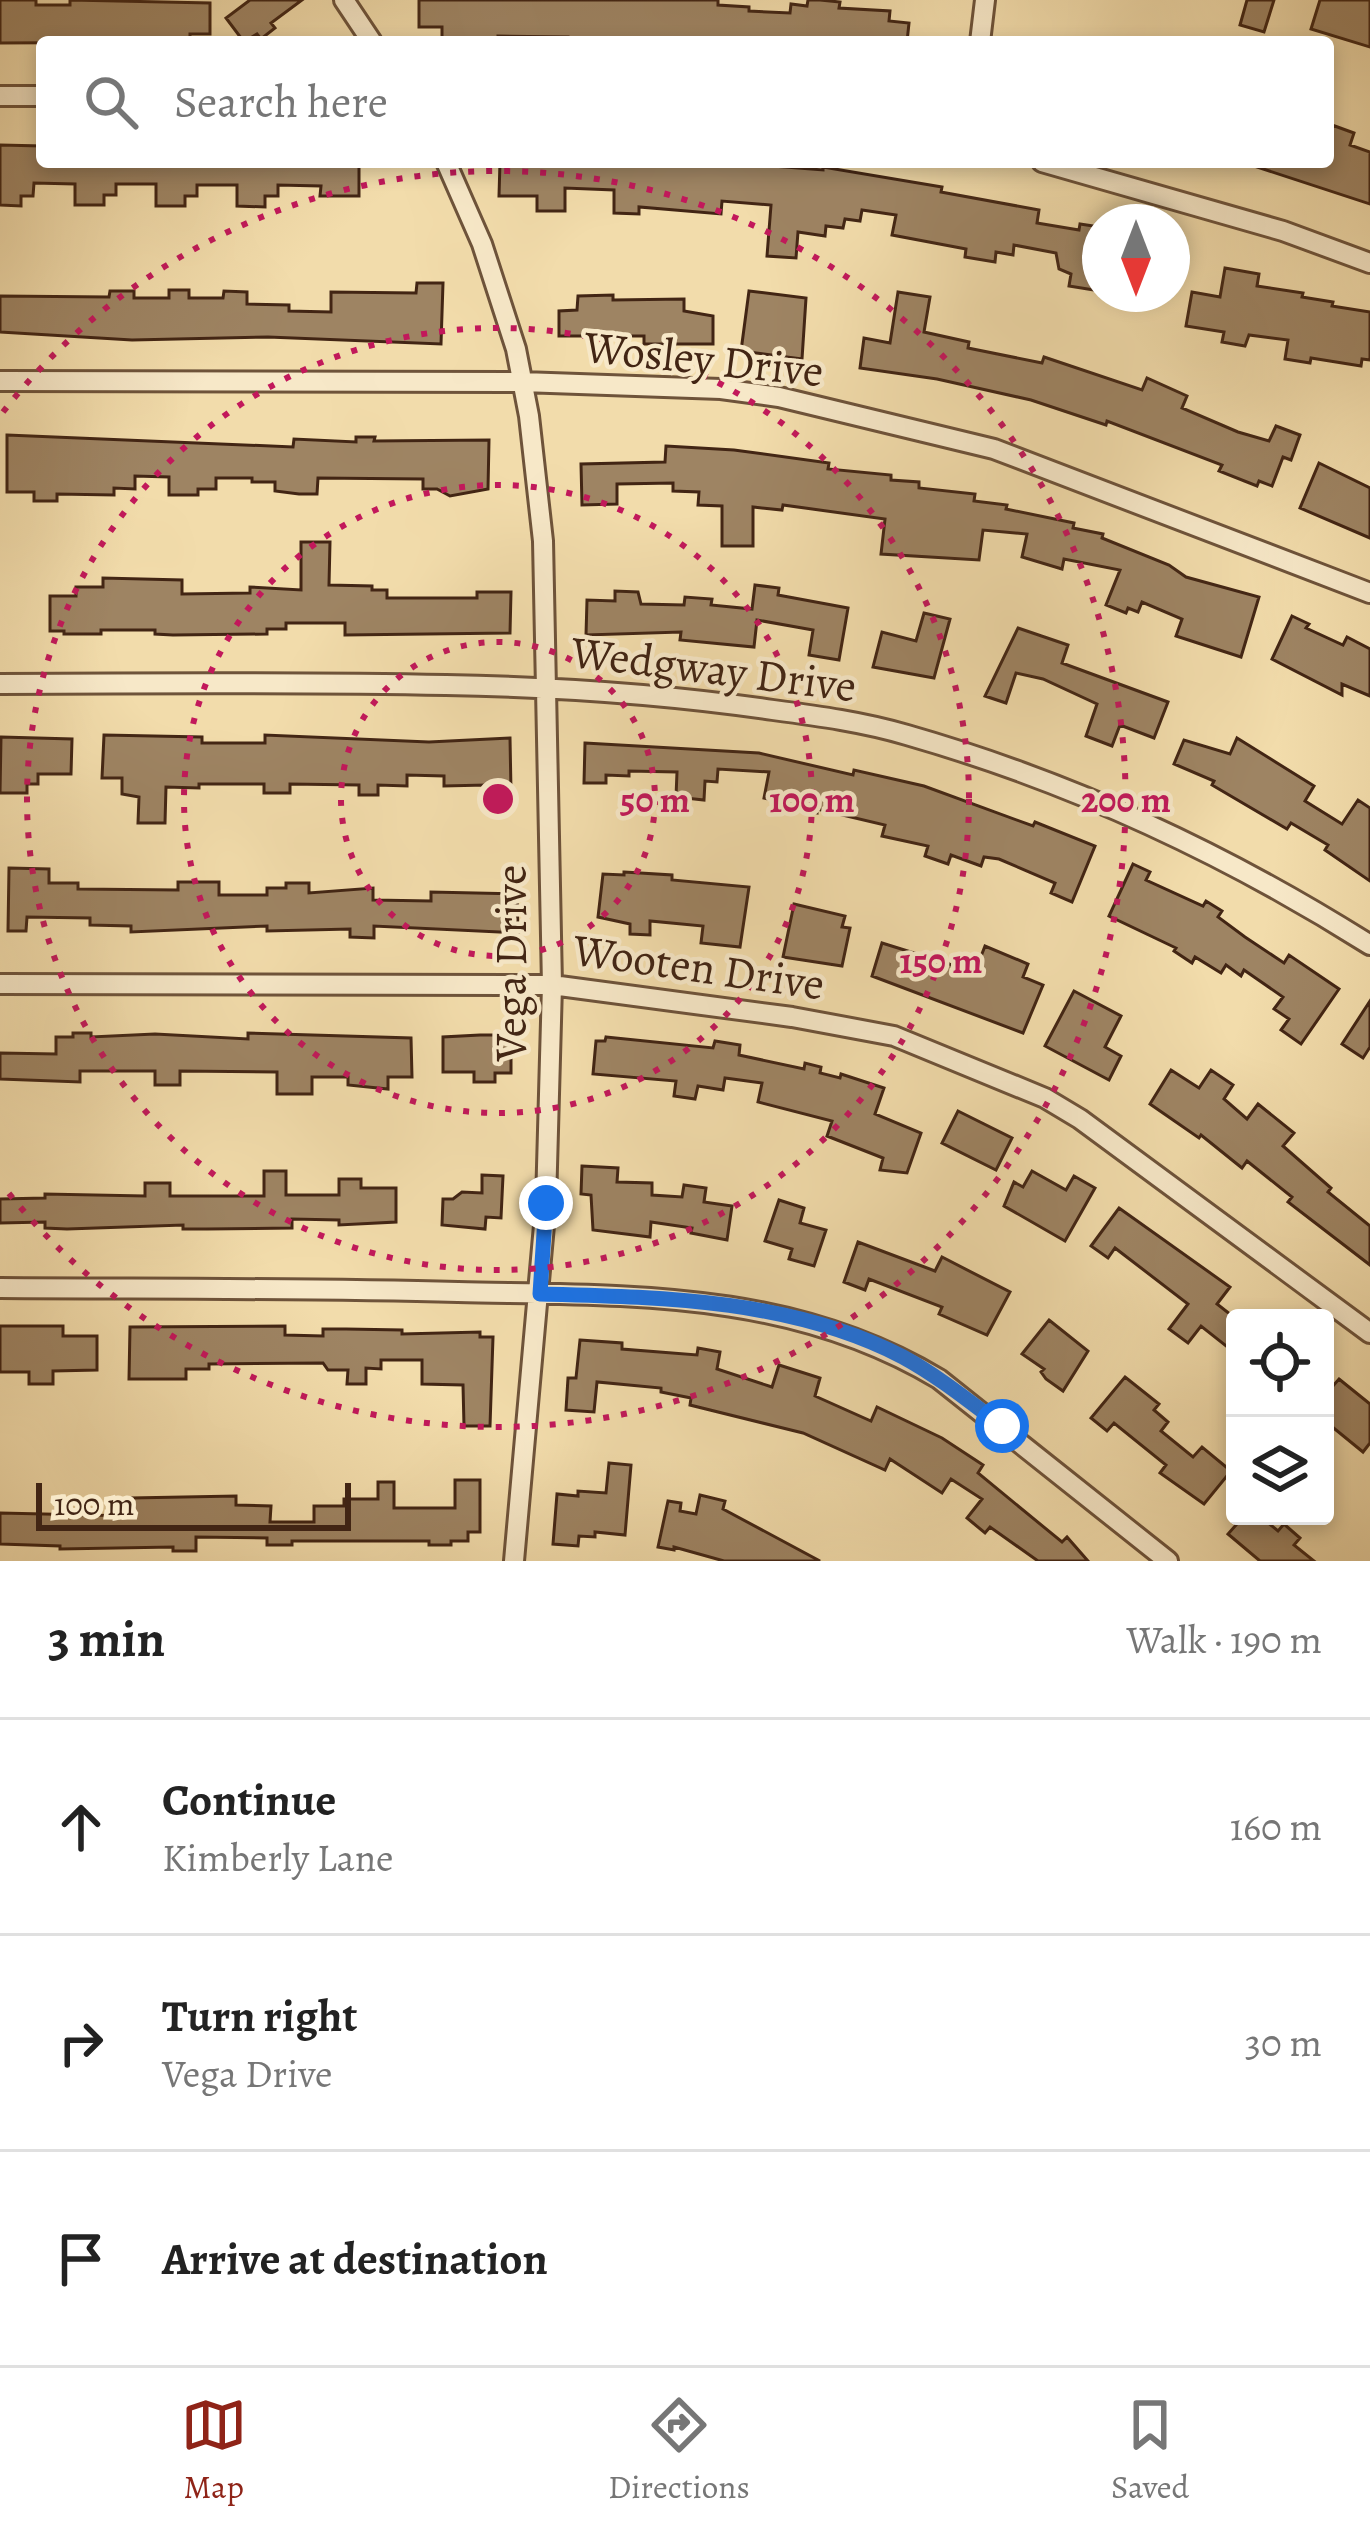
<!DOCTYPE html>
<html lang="en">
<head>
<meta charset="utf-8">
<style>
  body { margin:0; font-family:Alegreya,serif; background:#f6f6f6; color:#222 }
  .controls { position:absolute; right:36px; bottom:36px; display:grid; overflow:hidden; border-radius:12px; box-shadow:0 6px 18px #0003 }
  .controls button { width:108px; height:108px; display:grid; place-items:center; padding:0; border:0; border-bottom:3px solid #e0e0e0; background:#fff; color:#222; font:60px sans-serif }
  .compass { position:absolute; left:1082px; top:204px; width:108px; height:108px; border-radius:50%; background:#fff; box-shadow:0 6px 18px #0003; rotate:180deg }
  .scale { position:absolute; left:36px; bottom:30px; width:315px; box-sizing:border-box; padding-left:12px; border:6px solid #422514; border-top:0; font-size:33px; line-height:42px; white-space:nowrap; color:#422514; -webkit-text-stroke:9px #f7e8c8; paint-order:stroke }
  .stop { position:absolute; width:36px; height:36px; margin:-27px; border:9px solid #1a73e8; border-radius:50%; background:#fff }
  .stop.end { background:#1a73e8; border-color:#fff; box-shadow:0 3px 12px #0008 }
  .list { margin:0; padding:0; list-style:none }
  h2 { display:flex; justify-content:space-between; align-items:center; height:156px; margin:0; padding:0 48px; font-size:51px }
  h2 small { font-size:39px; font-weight:400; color:#767676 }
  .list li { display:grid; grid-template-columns:78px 1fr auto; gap:36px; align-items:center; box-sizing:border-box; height:216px; padding:0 48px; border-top:3px solid #e0e0e0 }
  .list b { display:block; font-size:45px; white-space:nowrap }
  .list p { margin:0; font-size:39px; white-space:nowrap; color:#767676 }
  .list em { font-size:39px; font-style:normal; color:#767676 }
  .icon { flex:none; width:66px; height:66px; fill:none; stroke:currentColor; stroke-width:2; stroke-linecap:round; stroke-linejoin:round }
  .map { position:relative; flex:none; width:1370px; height:1561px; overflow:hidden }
  .search { position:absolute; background:#fff; box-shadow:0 6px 18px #0003; left:36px; right:36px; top:36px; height:132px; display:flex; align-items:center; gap:30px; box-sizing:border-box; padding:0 42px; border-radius:12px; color:#767676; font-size:45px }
  .sheet { height:804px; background:#fff }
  nav { display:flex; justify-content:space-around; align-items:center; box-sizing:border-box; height:168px; border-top:3px solid #e0e0e0; background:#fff; font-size:33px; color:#767676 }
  nav a { display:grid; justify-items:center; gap:6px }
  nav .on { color:#8f2418 }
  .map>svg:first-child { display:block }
</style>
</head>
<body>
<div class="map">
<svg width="1370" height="1561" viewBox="0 0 1370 1561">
  <rect width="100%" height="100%" fill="#f2dcab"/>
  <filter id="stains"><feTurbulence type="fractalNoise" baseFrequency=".00167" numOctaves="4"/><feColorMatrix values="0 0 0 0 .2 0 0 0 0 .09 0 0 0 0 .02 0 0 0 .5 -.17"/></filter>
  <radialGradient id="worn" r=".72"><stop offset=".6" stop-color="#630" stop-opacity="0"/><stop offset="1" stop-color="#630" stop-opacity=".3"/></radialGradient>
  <path fill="#9e8463" stroke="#422514" stroke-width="3" d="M 0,0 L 36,0 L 36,5 L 70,5 L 70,0 L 210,3 L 210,34 L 190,34 L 190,42 L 0,43 Z
    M 250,0 L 302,0 L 271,23 L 275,28 L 261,39 L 257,34 L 244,42 L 226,18 Z
    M 419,0 L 718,0 L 718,5 L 749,7 L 749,11 L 790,13 L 791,4 L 807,6 L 808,0 L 820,0 L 840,2 L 839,8 L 890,11 L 889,21 L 909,23 L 907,42 L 659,42 L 659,39 L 568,42 L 568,37 L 498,36 L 498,42 L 467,42 L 467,38 L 442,38 L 442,27 L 419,27 Z
    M 1247,0 L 1274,0 L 1264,32 L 1240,25 Z
    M 1320,0 L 1370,0 L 1370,47 L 1311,29 Z
    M 1332,125 L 1354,133 L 1350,145 L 1370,152 L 1370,204 L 1251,165 L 1252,162 L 1328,162 Z
    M 0,145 L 42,146 L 42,162 L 359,162 L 359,196 L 320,196 L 321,186 L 278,185 L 278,196 L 265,196 L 265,207 L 237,206 L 237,185 L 197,185 L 197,196 L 185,196 L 185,206 L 156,206 L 156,184 L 116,184 L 116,195 L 104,195 L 104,205 L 75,205 L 75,184 L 34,183 L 33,196 L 21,196 L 21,206 L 0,205 Z
    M 500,162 L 721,162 L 823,170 L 823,167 L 942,187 L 941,192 L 1039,210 L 1037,223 L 1079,230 L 1080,224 L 1100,227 L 1100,291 L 1069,286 L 1071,274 L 1059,269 L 1056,253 L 1014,245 L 1013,255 L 996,252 L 995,262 L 965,257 L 966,249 L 892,235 L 896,215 L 862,210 L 860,221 L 845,219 L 843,228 L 826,226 L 825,236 L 798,232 L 796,258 L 767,256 L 771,205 L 722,201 L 721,214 L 639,207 L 639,214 L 614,213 L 614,190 L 565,188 L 565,211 L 537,211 L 537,196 L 499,196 Z
    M 1225,268 L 1259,274 L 1257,286 L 1303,293 L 1302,297 L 1333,302 L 1332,306 L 1370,312 L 1370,360 L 1362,359 L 1361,366 L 1311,358 L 1310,363 L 1285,359 L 1288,340 L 1249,335 L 1245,346 L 1222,342 L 1224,332 L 1186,326 L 1192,292 L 1220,297 Z
    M 417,283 L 443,283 L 441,344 L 268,337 L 132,340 L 0,332 L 0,296 L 109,297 L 110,291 L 134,291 L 134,298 L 169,298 L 169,290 L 189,290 L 189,298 L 223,298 L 224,291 L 247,292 L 247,304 L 289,305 L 289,311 L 331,312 L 331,292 L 416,293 Z
    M 749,291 L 806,298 L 802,359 L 741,351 Z
    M 898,292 L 930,297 L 924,332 L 969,342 L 968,348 L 1042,363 L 1044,357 L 1142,390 L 1147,378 L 1187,396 L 1182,408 L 1238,432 L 1269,441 L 1276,426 L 1300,435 L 1291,460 L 1283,457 L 1272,486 L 1259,481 L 1257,486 L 1219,471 L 1222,465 L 1107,421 L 1106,425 L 1031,400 L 937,379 L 860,368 L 864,338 L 890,343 Z
    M 613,295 L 613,300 L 684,299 L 684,311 L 713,316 L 713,344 L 644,344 L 644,336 L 559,336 L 559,311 L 577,310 L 578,296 Z
    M 7,435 L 293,447 L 294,439 L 356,442 L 356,437 L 375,437 L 374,441 L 489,440 L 488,489 L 450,496 L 437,489 L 423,489 L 423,479 L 318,478 L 317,494 L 299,494 L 275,491 L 275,482 L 252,482 L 252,478 L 216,478 L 216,489 L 198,489 L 198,495 L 169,495 L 169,477 L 135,476 L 135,489 L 114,488 L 114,495 L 57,494 L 57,501 L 34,501 L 34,492 L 7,492 Z
    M 666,446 L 734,450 L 829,463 L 828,469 L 891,475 L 891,480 L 919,482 L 919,488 L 975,494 L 974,501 L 1007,505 L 1006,509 L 1074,523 L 1073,528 L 1103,534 L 1102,538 L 1169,565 L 1186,577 L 1259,597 L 1241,657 L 1176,636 L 1182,619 L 1142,602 L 1138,612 L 1128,608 L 1126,613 L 1106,605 L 1120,570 L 1064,559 L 1062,569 L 1022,557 L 1027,534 L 983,530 L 979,560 L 881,554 L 885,519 L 783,505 L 782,510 L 753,507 L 753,546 L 722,546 L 722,506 L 698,505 L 699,492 L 673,491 L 673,483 L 617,484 L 617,504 L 582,505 L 581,464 L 665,462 Z
    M 1319,463 L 1370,488 L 1370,538 L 1300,508 Z
    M 301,542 L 330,542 L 329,585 L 372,586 L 372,590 L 387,590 L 387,598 L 477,598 L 477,592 L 511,592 L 510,633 L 345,635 L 345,623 L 286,623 L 286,629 L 267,629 L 267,634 L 173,635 L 155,634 L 155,630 L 101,630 L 101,634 L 64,634 L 64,631 L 50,631 L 50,596 L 76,596 L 76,587 L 103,587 L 103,578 L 182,580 L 182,594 L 250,593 L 250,587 L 301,590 Z
    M 755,585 L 779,588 L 778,595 L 848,608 L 839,660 L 809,655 L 813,630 L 757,620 L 754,647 L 680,640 L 681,632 L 586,635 L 587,600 L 615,601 L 615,591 L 638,592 L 641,604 L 684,605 L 685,597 L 712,599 L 711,605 L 752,609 Z
    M 924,613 L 950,619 L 934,678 L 873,667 L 882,632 L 916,641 Z
    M 1292,616 L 1309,624 L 1306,628 L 1343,645 L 1347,637 L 1370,649 L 1370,696 L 1342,684 L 1342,695 L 1272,659 Z
    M 1018,628 L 1068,645 L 1062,663 L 1168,702 L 1154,738 L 1120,725 L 1112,746 L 1086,736 L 1097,704 L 1043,679 L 1016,673 L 1006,703 L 985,696 Z
    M 104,735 L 202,737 L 202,743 L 265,743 L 265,735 L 429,742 L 510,738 L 511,791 L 487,791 L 486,785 L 444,786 L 444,776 L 407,775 L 407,786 L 378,785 L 378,795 L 359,795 L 359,785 L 290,784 L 290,793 L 264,793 L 264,784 L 199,784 L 199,788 L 166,787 L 165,823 L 138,823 L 139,797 L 122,794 L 122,778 L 102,778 Z
    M 1,737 L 72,739 L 71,774 L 38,774 L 38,784 L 27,784 L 27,793 L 0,793 Z
    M 1237,738 L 1314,786 L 1305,801 L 1342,824 L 1358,800 L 1370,808 L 1370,881 L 1325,850 L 1328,845 L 1291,823 L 1287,829 L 1212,785 L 1214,781 L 1174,764 L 1184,740 L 1230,754 Z
    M 585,743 L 759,753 L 853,775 L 854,770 L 924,786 L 1033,826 L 1035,822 L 1095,846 L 1072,902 L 1051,893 L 1055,883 L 999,859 L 984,857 L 981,866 L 951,855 L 948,864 L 925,856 L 928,846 L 882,836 L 885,825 L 817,809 L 817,813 L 782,806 L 783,802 L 764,798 L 769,772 L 718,769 L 717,782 L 705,781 L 704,800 L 676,797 L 677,772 L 629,771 L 629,776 L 606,775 L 606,783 L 584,783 Z
    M 1133,864 L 1150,872 L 1146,880 L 1203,906 L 1206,901 L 1222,911 L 1218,917 L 1245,937 L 1284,963 L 1289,955 L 1339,989 L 1301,1044 L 1281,1030 L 1289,1019 L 1274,1009 L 1283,997 L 1244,970 L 1241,976 L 1226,965 L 1221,973 L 1195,957 L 1192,963 L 1174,951 L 1176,948 L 1109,916 Z
    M 9,868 L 49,869 L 49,883 L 78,883 L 78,889 L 178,890 L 178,882 L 219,882 L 219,895 L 267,895 L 267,888 L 286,888 L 286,883 L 309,883 L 309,893 L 373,888 L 373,900 L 431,901 L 431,892 L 517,894 L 518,933 L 374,926 L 374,938 L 350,937 L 350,929 L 267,931 L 267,926 L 131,932 L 131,926 L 90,925 L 90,918 L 27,917 L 26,931 L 8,931 Z
    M 624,872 L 672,875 L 672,880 L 749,887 L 740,947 L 701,943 L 703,926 L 650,921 L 650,935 L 630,934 L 630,924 L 598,917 L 603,874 L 624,875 Z
    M 794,904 L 845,916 L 842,927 L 850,928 L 842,966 L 783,957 Z
    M 882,943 L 975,972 L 985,946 L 1028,964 L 1023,977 L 1043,985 L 1023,1033 L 872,976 Z
    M 1074,991 L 1121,1016 L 1105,1047 L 1121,1056 L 1109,1080 L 1045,1046 Z
    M 1370,1001 L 1370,1047 L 1363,1058 L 1342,1044 Z
    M 73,1033 L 91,1033 L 91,1037 L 155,1034 L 248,1039 L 248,1033 L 411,1038 L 412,1077 L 388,1077 L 388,1089 L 348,1085 L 348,1077 L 312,1077 L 312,1094 L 277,1094 L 277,1072 L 180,1071 L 180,1085 L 155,1085 L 155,1071 L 80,1071 L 80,1082 L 0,1079 L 0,1053 L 56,1054 L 56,1037 L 73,1037 Z
    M 480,1035 L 511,1035 L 511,1073 L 495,1073 L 495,1082 L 474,1082 L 474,1072 L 443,1072 L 443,1037 Z
    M 606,1037 L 713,1048 L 715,1041 L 740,1045 L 739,1055 L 804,1069 L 805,1063 L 821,1067 L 820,1073 L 840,1078 L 841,1074 L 884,1088 L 875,1114 L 921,1133 L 907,1173 L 880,1170 L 883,1158 L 827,1136 L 832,1121 L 758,1102 L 762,1083 L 725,1078 L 723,1090 L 698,1086 L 695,1099 L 674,1096 L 676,1081 L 593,1074 L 596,1041 L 605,1041 Z
    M 1171,1070 L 1199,1088 L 1211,1070 L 1233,1085 L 1224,1099 L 1247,1119 L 1258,1104 L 1294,1133 L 1283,1146 L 1331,1188 L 1328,1192 L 1370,1226 L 1370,1265 L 1288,1202 L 1292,1197 L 1247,1161 L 1242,1168 L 1201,1135 L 1199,1138 L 1150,1104 Z
    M 958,1111 L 1012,1138 L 996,1170 L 942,1143 Z
    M 582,1166 L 618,1168 L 617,1182 L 652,1183 L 652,1195 L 682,1197 L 684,1185 L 706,1188 L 704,1202 L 732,1206 L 727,1240 L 691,1233 L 692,1228 L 651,1222 L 650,1237 L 593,1230 L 591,1195 L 581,1194 Z
    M 264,1171 L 286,1171 L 286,1195 L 339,1195 L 339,1179 L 361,1179 L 361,1188 L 396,1188 L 396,1222 L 339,1225 L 339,1220 L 292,1219 L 292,1228 L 207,1229 L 183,1229 L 183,1225 L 67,1229 L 45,1228 L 45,1222 L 0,1223 L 0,1199 L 45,1198 L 45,1194 L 145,1196 L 145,1183 L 170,1183 L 170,1196 L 264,1196 Z
    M 1032,1171 L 1066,1190 L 1074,1176 L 1095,1188 L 1065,1241 L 1004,1206 L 1014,1182 L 1023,1187 Z
    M 482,1175 L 503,1176 L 501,1218 L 486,1217 L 485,1229 L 442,1225 L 443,1199 L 453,1199 L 462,1192 L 482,1193 Z
    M 779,1200 L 804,1208 L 800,1223 L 826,1230 L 814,1266 L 789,1259 L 792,1249 L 765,1241 Z
    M 1119,1208 L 1230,1287 L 1217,1304 L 1235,1318 L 1235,1353 L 1201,1326 L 1188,1343 L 1169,1329 L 1188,1304 L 1115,1248 L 1108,1258 L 1091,1246 Z
    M 858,1242 L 935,1271 L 942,1257 L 1010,1292 L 987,1335 L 939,1314 L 942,1307 L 869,1279 L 865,1290 L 844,1282 Z
    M 1049,1320 L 1088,1351 L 1063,1391 L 1046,1379 L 1041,1372 L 1044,1369 L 1022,1354 Z
    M 0,1326 L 63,1326 L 63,1336 L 97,1336 L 97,1370 L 53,1371 L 53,1384 L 29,1384 L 29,1372 L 0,1372 Z
    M 285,1326 L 285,1335 L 323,1336 L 323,1329 L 346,1329 L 402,1330 L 402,1334 L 480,1332 L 480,1337 L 493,1337 L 490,1426 L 464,1426 L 463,1385 L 422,1384 L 422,1360 L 381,1360 L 381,1369 L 366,1368 L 366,1384 L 347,1384 L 348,1370 L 328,1370 L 323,1363 L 209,1364 L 209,1369 L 186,1369 L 186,1379 L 129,1379 L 130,1327 Z
    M 580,1340 L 622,1343 L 622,1349 L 697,1355 L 698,1348 L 720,1352 L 717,1369 L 772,1387 L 779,1365 L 820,1378 L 815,1396 L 871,1421 L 877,1407 L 942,1438 L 983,1465 L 978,1473 L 1062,1542 L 1067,1537 L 1088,1561 L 1038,1561 L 990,1527 L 985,1533 L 967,1518 L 982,1499 L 951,1479 L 942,1493 L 890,1459 L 885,1470 L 803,1433 L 690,1405 L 691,1398 L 661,1392 L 661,1388 L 597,1382 L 594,1412 L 566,1410 L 568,1378 L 576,1378 Z
    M 1125,1377 L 1159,1404 L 1154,1410 L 1168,1422 L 1161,1431 L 1193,1457 L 1202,1447 L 1231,1471 L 1204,1504 L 1160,1473 L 1166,1465 L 1114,1423 L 1107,1431 L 1091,1418 Z
    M 1339,1379 L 1370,1404 L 1370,1443 L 1363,1452 L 1325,1421 L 1325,1395 Z
    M 609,1463 L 631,1465 L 625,1535 L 595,1532 L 595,1537 L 579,1536 L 578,1546 L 553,1544 L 557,1494 L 578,1496 L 578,1491 L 606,1493 Z
    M 455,1480 L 480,1480 L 480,1532 L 468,1532 L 468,1541 L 451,1541 L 451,1545 L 429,1545 L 429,1541 L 292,1541 L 292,1545 L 267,1545 L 267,1538 L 196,1537 L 196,1551 L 173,1551 L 173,1547 L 60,1549 L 60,1546 L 0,1544 L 0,1513 L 131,1516 L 131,1498 L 236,1496 L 236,1505 L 271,1506 L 270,1522 L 314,1522 L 314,1506 L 344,1506 L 344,1499 L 378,1499 L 378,1482 L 394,1482 L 394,1508 L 455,1508 Z
    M 700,1495 L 725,1501 L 723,1509 L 820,1561 L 724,1561 L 674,1547 L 674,1550 L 658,1547 L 668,1501 L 681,1503 L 680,1511 L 696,1514 Z
    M 1244,1516 L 1260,1516 L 1278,1531 L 1284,1524 L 1300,1538 L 1294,1545 L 1314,1561 L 1260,1561 L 1228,1534 Z"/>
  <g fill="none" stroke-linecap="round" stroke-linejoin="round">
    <defs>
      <path id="minor" d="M 344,0 L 372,42
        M 980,42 L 985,0
        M 0,96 L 42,96
        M 446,162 L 482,244 L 516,349 L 529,416 L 543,541 L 552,985 L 546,1203 L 514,1561
        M 1042,162 L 1283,231 L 1370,263
        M 0,381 L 522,382 L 721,389 L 779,397 L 994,449 L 1370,593
        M 0,684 C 149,683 298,682 446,685 C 557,687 664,694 773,710 C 818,716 863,722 907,735 C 1071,782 1226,854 1370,945
        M 0,984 L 552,985 L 792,1017 L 894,1036 L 1045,1098 L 1080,1119 L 1370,1333
        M 0,1288 C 153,1289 306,1288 458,1292 C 627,1296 789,1289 939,1379 L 1168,1561"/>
    </defs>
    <use href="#minor" stroke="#6e533a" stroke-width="24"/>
    <use href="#minor" stroke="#f7e8c8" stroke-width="18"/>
  </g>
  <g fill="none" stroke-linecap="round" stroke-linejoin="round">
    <path stroke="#1a73e8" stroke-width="15" d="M 546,1203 L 540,1294 C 661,1297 792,1299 903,1357 C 938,1376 970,1402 1002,1426"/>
  </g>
  <g fill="none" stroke="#c2185b" stroke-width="6" stroke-dasharray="6 12">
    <circle cx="498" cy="799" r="157"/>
    <circle cx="498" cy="799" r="314"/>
    <circle cx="498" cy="799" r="471"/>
    <path d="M3 412A628 628 0 1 1 3 1186"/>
  </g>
  <g text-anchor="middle" stroke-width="9" stroke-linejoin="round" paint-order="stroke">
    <g font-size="45" fill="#422514" stroke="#f7e8c8">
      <text transform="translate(704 358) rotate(6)" y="16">Wosley Drive</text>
      <text transform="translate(714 668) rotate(7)" y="16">Wedgway Drive</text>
      <text transform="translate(510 963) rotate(-90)" y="16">Vega Drive</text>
      <text transform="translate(699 966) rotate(8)" y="16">Wooten Drive</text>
    </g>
  </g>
  <circle cx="498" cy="799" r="18" fill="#c2185b" stroke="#f7e8c8" stroke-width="6"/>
  <g font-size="36" text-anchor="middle" font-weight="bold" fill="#c2185b" stroke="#f7e8c8" stroke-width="9" stroke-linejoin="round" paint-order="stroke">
    <text x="655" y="812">50 m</text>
    <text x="812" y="812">100 m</text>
    <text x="1126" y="812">200 m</text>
    <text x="941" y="973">150 m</text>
  </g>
  <rect width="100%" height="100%" filter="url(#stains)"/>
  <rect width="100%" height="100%" fill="url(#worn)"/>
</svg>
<div class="controls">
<button><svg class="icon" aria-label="locate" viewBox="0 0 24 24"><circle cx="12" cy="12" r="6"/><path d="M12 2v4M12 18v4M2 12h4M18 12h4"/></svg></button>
<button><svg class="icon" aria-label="layers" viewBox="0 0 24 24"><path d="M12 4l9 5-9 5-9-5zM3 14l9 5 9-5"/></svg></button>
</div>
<svg class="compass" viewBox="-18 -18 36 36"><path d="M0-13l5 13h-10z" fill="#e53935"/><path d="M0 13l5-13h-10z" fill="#767676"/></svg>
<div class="scale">100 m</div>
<div class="stop" style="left:1002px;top:1426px"></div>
<div class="stop end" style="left:546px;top:1203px"></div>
<div class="search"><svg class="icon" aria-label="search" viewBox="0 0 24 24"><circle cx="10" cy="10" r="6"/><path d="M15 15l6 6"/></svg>Search here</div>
</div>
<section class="sheet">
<h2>3 min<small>Walk · 190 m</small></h2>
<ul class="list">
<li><svg class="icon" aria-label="ahead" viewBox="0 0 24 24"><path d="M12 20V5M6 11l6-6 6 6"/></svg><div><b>Continue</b><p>Kimberly Lane</p></div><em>160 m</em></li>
<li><svg class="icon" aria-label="right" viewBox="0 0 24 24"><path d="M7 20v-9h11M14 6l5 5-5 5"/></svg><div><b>Turn right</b><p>Vega Drive</p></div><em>30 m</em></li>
<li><svg class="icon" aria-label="arrive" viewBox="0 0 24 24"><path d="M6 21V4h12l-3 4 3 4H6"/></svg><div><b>Arrive at destination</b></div></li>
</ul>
</section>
<nav>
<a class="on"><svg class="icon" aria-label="map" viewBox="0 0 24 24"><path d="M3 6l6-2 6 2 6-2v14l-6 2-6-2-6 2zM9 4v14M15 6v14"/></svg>Map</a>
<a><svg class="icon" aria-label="directions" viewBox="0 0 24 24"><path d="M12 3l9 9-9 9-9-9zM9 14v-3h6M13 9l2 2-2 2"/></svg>Directions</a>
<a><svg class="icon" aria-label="saved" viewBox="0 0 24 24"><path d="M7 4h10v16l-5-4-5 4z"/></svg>Saved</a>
</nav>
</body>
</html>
